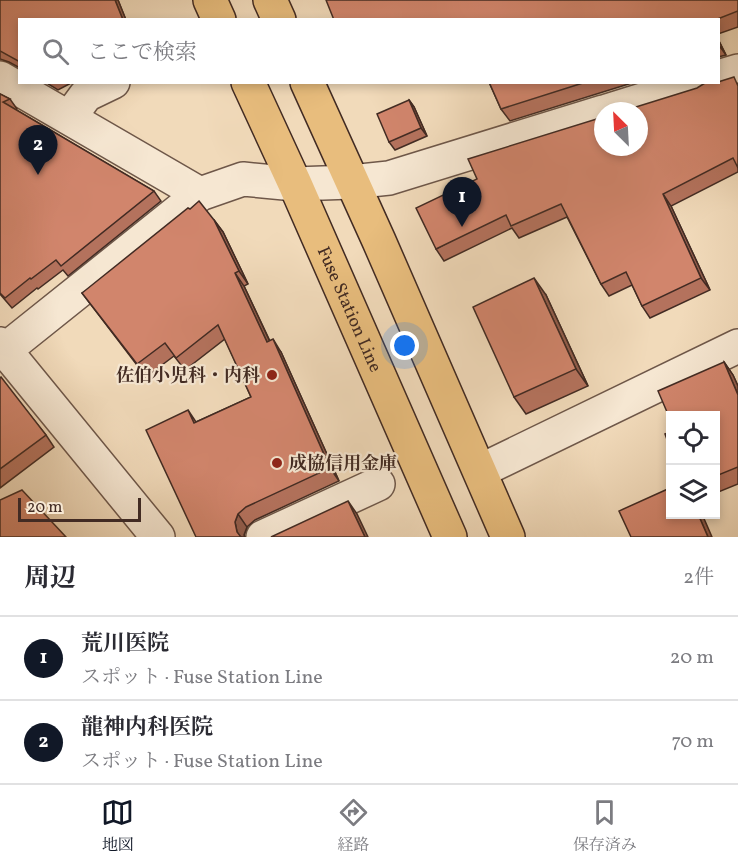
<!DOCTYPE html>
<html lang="ja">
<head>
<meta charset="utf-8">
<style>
  body { margin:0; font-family:Vollkorn,"Noto Serif JP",serif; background:#f7f7f7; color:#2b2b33 }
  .controls { position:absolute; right:18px; bottom:18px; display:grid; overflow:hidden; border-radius:0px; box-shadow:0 3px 9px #0003 }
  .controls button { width:54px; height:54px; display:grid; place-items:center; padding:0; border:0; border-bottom:2px solid #e1e1e2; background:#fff; color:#2b2b33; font:30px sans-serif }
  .compass { position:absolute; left:594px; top:102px; width:54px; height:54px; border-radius:50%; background:#fff; box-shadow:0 3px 9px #0003; rotate:336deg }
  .scale { position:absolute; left:18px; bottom:15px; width:123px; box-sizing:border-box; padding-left:6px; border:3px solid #422b23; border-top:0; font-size:16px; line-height:21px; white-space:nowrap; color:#422b23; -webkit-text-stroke:4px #f6e7d2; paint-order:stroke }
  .you { position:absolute; left:405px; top:346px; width:21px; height:21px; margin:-15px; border:4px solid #fff; border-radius:50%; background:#1a73e8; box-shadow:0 0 0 9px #1a73e833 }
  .badge { display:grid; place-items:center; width:39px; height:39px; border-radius:50%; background:#111827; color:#fff; font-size:20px; font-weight:700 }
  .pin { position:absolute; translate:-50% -50px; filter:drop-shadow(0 2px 3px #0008) }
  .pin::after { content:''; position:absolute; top:32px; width:21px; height:18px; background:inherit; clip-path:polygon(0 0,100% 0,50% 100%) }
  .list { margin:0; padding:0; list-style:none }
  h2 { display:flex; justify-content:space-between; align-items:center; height:78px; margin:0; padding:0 24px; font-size:26px }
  h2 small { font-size:20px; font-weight:400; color:#7c7c81 }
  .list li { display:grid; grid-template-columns:39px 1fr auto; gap:18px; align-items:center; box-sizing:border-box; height:84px; padding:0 24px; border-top:2px solid #e1e1e2 }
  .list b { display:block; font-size:22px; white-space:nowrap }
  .list p { margin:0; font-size:20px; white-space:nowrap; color:#7c7c81 }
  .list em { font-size:20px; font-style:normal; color:#7c7c81 }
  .icon { flex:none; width:33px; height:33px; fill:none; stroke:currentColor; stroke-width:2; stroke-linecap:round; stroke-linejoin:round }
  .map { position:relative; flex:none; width:738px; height:537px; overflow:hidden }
  .search { position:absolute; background:#fff; box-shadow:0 3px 9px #0003; left:18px; right:18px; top:18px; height:66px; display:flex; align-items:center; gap:15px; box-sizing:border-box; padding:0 21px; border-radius:0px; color:#7c7c81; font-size:22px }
  .sheet { height:246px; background:#fff }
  nav { display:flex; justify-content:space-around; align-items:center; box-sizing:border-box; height:84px; border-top:2px solid #e1e1e2; background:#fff; font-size:16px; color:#7c7c81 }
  nav a { display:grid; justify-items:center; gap:3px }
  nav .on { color:#111827 }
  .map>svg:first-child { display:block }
</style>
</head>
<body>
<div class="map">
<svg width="738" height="537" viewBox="0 0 738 537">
  <rect width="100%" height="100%" fill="#f1daba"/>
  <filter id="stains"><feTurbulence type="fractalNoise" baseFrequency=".00333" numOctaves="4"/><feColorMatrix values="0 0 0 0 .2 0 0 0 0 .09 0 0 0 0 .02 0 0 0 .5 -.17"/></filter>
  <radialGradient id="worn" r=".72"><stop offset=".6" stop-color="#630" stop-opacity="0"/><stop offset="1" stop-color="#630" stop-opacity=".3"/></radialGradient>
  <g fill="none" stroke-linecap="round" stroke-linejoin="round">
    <defs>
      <path id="minor" d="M 718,77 L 738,71
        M 0,78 L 200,194
        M 607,111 L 700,82
        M 69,118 L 86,95 L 113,82
        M 0,344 L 158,537
        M 0,354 L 200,194 L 243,179 L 295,184 L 351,182 L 389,178 L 603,112
        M 480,471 L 738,346
        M 263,537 L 378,484"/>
      <g id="major">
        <path d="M 210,0 L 219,20"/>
        <path d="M 270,0 L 279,20"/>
        <path id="s1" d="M 248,82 L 295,184 L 450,537"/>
        <path d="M 307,82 L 379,241 L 508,537"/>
      </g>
    </defs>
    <use href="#minor" stroke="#6e5749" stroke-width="36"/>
    <use href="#major" stroke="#422b23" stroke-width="36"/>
    <use href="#minor" stroke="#f6e7d2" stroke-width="33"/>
    <use href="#major" stroke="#e8bd7d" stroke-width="33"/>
  </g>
  <path fill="#b4725d" stroke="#422b23" stroke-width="1.5" d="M 0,0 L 118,0 L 126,20 L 20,20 L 20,68 L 9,62 L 0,59 Z
    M 738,0 L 738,27 L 718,34 L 718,20 L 334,20 Z
    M 718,39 L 726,55 L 718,57 Z
    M 45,82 L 73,82 L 58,90 Z
    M 489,82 L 635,82 L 510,121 L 501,109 Z
    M 738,83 L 738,172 L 671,206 L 710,290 L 650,318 L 642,306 L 632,285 L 609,296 L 601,284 L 567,217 L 519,238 L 512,228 L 444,261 L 436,249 Z
    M 0,94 L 10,99 L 17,109 L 16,110 L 154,191 L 161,201 L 68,276 L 63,270 L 38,289 L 37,288 L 12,308 L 0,294 Z
    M 409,100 L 414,107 L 427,136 L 395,150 L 389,142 Z
    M 214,220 L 223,232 L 248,284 L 244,286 L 270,341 L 281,352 L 339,481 L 255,520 L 247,527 L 244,535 L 188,410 L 196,422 L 251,397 L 225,339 L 185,370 L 174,356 L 146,377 L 82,293 Z
    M 546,295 L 588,386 L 526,414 L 514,397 Z
    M 724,362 L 733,375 L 738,386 L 738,484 L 716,493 L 716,416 Z
    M 0,378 L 46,435 L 54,447 L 0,488 Z"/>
  <path fill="#925d4c" stroke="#422b23" stroke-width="1.5" d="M 115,0 L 118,0 L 126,20 L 123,20 Z
    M 718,39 L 726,55 L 718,44 Z
    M 409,100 L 414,107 L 427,136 L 421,128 Z
    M 663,194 L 671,206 L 710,290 L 701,278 Z
    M 214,220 L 223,232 L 248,284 L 239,271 Z
    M 235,273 L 244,286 L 276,355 L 267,342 Z
    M 534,278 L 546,295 L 588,386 L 576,369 Z
    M 273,339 L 281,352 L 339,481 L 330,468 Z
    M 724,362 L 733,375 L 738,386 L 738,395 Z
    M 348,501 L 357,514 L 368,537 L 365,537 Z
    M 238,514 L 247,527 L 244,535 L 245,537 L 240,537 L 237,532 L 235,522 Z
    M 698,514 L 702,514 L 712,537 L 708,537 Z"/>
  <path fill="#d1856c" stroke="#422b23" stroke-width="1.5" d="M 0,0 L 115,0 L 123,20 L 20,20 L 20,62 L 0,51 Z
    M 326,0 L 738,0 L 738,11 L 715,20 L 334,20 Z
    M 734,77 L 738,86 L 738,168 L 733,158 L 663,194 L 701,278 L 642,306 L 626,272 L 601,284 L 561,204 L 511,226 L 506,215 L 436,249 L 416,208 L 477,179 L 468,159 L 603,117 L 603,147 L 639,147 L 639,111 L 623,111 L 697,88 L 705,83 L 718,82 Z
    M 489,82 L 586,82 L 501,109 Z
    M 0,94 L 10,99 L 3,102 L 154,191 L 61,266 L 56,260 L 31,279 L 30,278 L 5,298 L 0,293 Z
    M 409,100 L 421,128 L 389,142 L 377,114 Z
    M 199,201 L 214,220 L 239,271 L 235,273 L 267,342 L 273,339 L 330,468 L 246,507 L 238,514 L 235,522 L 237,532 L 241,537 L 196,537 L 146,430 L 188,410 L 194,423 L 251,397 L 218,325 L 176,358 L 165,343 L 137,364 L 82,293 L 188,208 L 190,209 Z
    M 534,278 L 576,369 L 514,397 L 473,307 Z
    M 724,362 L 738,395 L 738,467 L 716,476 L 716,416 L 670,416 L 670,419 L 658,391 Z
    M 1,377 L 46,435 L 0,469 L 0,378 Z
    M 670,432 L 670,448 L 665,434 Z
    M 670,488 L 670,514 L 698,514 L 708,537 L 631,537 L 619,511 Z
    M 22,490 L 66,537 L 0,537 L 0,500 Z
    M 348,501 L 365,537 L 271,537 Z"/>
  <g fill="#8f2418" stroke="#f6e7d2" stroke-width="2">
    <circle cx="272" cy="375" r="6"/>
    <circle cx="277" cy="463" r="6"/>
  </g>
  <g text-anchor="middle" stroke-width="4.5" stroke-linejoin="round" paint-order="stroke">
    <g font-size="18" fill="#422b23" stroke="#f6e7d2">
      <text dy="6" stroke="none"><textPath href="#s1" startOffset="249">Fuse Station Line</textPath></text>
    </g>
    <g font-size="18" font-weight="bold" fill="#422b23" stroke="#f6e7d2" text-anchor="end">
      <text x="260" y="381">佐伯小児科・内科</text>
      <text x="289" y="469" text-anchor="start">成協信用金庫</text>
    </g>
  </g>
  <rect width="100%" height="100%" filter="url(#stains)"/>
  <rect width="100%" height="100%" fill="url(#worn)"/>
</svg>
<div class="controls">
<button><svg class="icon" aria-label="locate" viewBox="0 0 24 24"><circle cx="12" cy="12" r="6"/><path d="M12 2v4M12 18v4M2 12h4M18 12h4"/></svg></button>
<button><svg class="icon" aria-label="layers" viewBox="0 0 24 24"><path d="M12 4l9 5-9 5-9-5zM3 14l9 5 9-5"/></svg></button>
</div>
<svg class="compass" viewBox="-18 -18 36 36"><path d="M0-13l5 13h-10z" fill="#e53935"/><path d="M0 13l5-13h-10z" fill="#7c7c81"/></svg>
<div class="scale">20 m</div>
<div class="you"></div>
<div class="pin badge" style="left:462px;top:227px">1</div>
<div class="pin badge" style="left:38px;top:175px">2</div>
<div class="search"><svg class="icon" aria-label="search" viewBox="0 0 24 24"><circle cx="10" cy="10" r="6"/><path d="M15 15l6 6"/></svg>ここで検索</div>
</div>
<section class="sheet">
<h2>周辺<small>2件</small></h2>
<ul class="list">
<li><span class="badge">1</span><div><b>荒川医院</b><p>スポット · Fuse Station Line</p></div><em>20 m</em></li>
<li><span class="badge">2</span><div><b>龍神内科医院</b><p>スポット · Fuse Station Line</p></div><em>70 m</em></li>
</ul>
</section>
<nav>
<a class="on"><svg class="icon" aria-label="map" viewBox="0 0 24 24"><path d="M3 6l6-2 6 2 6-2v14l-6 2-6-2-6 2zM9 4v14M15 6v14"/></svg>地図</a>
<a><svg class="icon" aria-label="directions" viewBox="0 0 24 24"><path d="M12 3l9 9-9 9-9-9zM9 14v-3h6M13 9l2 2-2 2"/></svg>経路</a>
<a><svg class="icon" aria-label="saved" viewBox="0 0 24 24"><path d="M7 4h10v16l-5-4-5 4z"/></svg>保存済み</a>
</nav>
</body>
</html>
